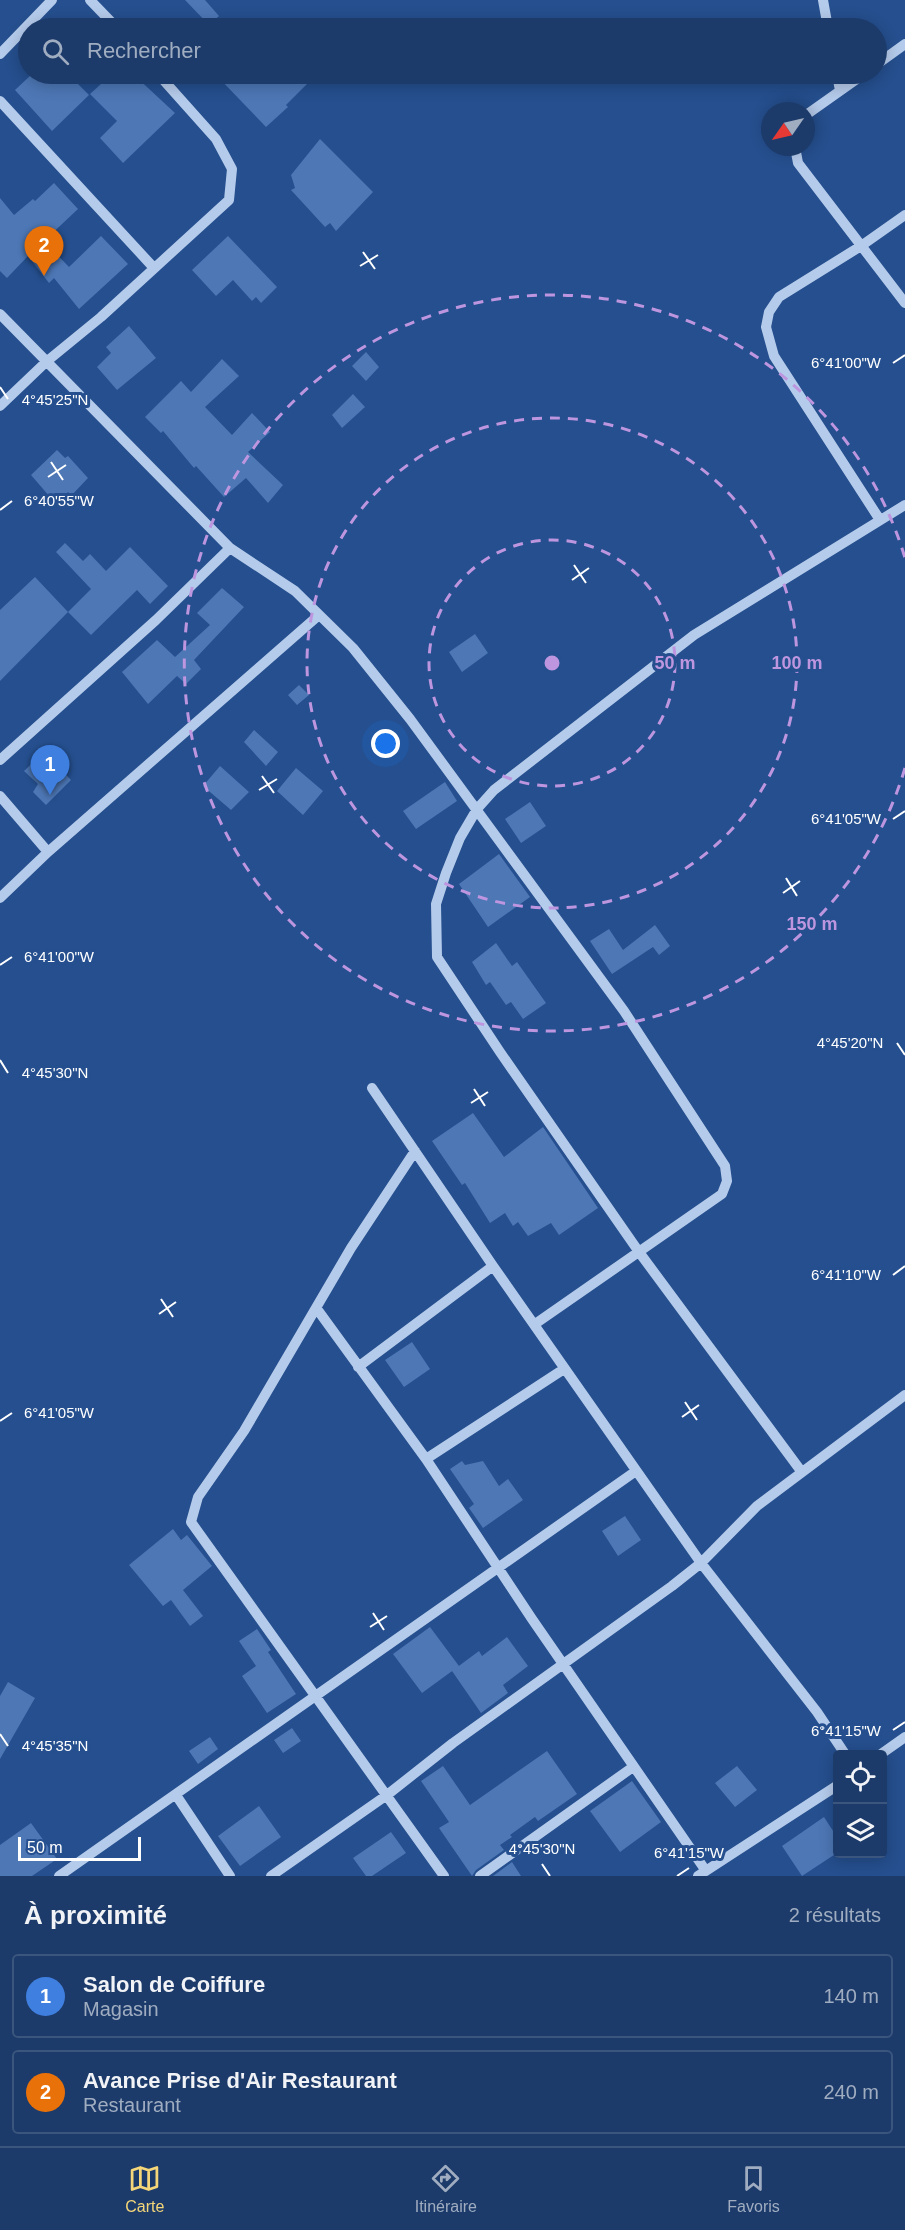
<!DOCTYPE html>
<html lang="fr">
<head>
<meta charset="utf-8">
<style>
  body { margin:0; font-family:Arial,sans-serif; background:#254270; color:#f1f3f6 }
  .controls { position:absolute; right:18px; bottom:18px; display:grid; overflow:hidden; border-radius:6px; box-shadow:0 3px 15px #0003 }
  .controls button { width:54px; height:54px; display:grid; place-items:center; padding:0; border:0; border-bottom:2px solid #3a557e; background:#1c3b6a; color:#f1f3f6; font:30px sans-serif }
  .compass { position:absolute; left:761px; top:102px; width:54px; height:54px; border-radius:50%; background:#1c3b6a; box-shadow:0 3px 15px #0003; rotate:236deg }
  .scale { position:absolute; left:18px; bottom:15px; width:123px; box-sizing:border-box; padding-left:6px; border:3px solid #fff; border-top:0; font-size:16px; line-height:21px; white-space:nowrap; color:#fff; -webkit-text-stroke:4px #254f8e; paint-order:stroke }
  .you { position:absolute; left:386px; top:744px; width:21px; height:21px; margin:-15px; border:4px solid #fff; border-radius:50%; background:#1a73e8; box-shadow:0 0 0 9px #1a73e833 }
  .badge { display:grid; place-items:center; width:39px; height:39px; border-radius:50%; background:#f5d679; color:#fff; font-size:20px; font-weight:700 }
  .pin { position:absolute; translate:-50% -50px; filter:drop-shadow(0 2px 3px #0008) }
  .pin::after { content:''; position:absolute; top:32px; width:21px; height:18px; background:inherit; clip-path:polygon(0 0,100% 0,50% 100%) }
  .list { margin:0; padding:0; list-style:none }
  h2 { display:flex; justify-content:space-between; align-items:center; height:78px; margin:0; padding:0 24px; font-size:26px }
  h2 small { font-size:20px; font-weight:400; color:#a0adc1 }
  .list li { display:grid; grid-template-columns:39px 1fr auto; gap:18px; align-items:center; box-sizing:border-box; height:84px; margin:0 12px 12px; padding:0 12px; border:2px solid #3a557e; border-radius:6px }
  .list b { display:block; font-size:22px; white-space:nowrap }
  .list p { margin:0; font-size:20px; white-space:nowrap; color:#a0adc1 }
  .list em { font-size:20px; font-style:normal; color:#a0adc1 }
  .icon { flex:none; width:33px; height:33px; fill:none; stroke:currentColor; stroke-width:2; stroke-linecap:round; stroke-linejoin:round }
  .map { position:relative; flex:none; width:905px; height:1876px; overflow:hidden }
  .search { position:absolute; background:#1c3b6a; box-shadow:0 3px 15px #0003; left:18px; right:18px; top:18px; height:66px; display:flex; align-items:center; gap:15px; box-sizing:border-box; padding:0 21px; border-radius:33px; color:#a0adc1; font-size:22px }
  .sheet { height:270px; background:#1c3b6a }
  nav { display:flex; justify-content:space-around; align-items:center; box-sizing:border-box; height:84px; border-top:2px solid #3a557e; background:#1c3b6a; font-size:16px; color:#a0adc1 }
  nav a { display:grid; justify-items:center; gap:3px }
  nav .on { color:#f5d679 }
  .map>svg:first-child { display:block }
</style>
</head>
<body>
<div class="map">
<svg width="905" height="1876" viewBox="0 0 905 1876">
  <rect width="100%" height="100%" fill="#254f8e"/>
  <path fill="#4d77b5" d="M 185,0 L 205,0 L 219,16 L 209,25 Z
    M 32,74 L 68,74 L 89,95 L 52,131 L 15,90 Z
    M 112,74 L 133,74 L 175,113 L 123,163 L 100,138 L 117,121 L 90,94 Z
    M 215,74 L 317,74 L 286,105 L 288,107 L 266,127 Z
    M 320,139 L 373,192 L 336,231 L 330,223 L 325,227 L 291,190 L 295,188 L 291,175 Z
    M 54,183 L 78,209 L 44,241 L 69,267 L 101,236 L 128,264 L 79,309 L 54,278 L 49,283 L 28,256 L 7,278 L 0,271 L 0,198 L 14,215 L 33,199 L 35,201 Z
    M 228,236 L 277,287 L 261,303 L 256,297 L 252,301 L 233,280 L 216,296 L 192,270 Z
    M 129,326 L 156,358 L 117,390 L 97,367 L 111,353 L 106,347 Z
    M 366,352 L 379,367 L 366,381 L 352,366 Z
    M 222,359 L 239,376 L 205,407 L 232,435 L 252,413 L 270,432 L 248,452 L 283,485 L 268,503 L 246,478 L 224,497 L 196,466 L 194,468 L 163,431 L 161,433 L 145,417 L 181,381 L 191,392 Z
    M 353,394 L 365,407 L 342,428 L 332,415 Z
    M 57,450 L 65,458 L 68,456 L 88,478 L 71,496 L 68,492 L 56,504 L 31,475 Z
    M 65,543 L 83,561 L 90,554 L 106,571 L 130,547 L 168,586 L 150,604 L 137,590 L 91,635 L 68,612 L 91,589 L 56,552 Z
    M 35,577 L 68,612 L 0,681 L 0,610 Z
    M 222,588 L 244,607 L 194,660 L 201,669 L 186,684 L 177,676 L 148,704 L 122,672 L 157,640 L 175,657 L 210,625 L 197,613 Z
    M 475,634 L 488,653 L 462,672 L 449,652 Z
    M 299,685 L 309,695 L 297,705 L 288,695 Z
    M 254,730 L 278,752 L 266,766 L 244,742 Z
    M 44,752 L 71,780 L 46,805 L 33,792 L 38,784 L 24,771 Z
    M 220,766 L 249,792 L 231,810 L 203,786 Z
    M 296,768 L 323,791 L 303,815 L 277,791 Z
    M 445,782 L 457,801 L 416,829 L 403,811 Z
    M 530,802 L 546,826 L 521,843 L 505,819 Z
    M 499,854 L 530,897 L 488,927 L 459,884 Z
    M 655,925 L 670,946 L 659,955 L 653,947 L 612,974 L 590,941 L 609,929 L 623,950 Z
    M 496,943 L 512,966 L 517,962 L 546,1003 L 523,1019 L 511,1002 L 506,1005 L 490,982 L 486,985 L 472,962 Z
    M 473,1113 L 504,1157 L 543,1127 L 598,1208 L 559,1235 L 551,1223 L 528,1236 L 518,1222 L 513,1226 L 505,1213 L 490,1223 L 465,1183 L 462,1185 L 432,1141 Z
    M 412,1342 L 430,1369 L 404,1387 L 385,1360 Z
    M 462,1461 L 465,1465 L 483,1461 L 499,1486 L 508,1479 L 523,1500 L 483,1528 L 469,1508 L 474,1504 L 450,1469 Z
    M 625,1516 L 641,1540 L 618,1556 L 602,1531 Z
    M 173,1529 L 181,1540 L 187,1535 L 212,1566 L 183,1590 L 203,1616 L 190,1626 L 171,1600 L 163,1606 L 129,1565 Z
    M 430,1627 L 459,1666 L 422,1693 L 393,1654 Z
    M 257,1629 L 271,1650 L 268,1652 L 296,1694 L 267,1713 L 242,1676 L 256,1666 L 239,1641 Z
    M 507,1637 L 528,1666 L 503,1685 L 508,1693 L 481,1713 L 452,1671 L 479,1651 L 482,1656 Z
    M 8,1682 L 35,1698 L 0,1759 L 0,1696 Z
    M 292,1728 L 301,1741 L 283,1753 L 274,1740 Z
    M 210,1737 L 218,1749 L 198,1764 L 189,1751 Z
    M 547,1751 L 577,1794 L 538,1821 L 535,1817 L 510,1835 L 512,1837 L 500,1845 L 504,1850 L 476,1870 L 472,1876 L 439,1828 L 449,1822 L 421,1781 L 443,1766 L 470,1805 Z
    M 737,1766 L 757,1790 L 735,1807 L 715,1783 Z
    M 632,1781 L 661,1822 L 620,1852 L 590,1811 Z
    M 259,1806 L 281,1837 L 240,1866 L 218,1836 Z
    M 824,1817 L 837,1837 L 837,1853 L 802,1876 L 782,1846 Z
    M 31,1823 L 57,1859 L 32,1876 L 0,1876 L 0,1845 Z
    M 391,1832 L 406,1853 L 372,1876 L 366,1876 L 353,1858 Z
    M 512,1862 L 521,1876 L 493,1876 Z"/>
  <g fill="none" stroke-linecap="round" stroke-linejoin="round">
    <path stroke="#b5cbeb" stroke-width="10" d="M 90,0 L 117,28
      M 823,0 L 828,28
      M 0,54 L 52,0
      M 876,65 L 905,44
      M 837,74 L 840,91
      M 0,101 L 154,268
      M 806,115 L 864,74
      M 795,147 L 798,163 L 905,303
      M 0,314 L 230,548 L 295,591 L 353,648 L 410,719 L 624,1011 L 725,1166 L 727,1181 L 722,1194 L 535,1324
      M 0,406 L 46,362 L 101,317 L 229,200 L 232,169 L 216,139 L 158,74
      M 880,520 L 774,356 L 766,327 L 769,312 L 779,297 L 861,246 L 905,215
      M 0,760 L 156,620 L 230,548
      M 0,796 L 48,852
      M 0,898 L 48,852 L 319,615
      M 372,1088 L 493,1266 L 701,1563 L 817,1712 L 845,1754
      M 415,1151 L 351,1248 L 244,1431 L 198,1497 L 191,1522 L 444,1876
      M 317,1309 L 426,1459 L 532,1619 L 706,1871
      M 358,1367 L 493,1266
      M 426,1459 L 564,1369
      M 801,1471 L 639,1252 L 500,1052 L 437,957 L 436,904 L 446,873 L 460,838 L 477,809 L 494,790 L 694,635 L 905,505
      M 881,1754 L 905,1737
      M 176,1795 L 230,1876
      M 59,1876 L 636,1471
      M 271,1876 L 387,1795 L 453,1743 L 672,1586 L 701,1563 L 757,1506 L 905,1395
      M 480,1876 L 633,1767
      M 698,1876 L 838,1785"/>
  </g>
  <path fill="none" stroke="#fff" stroke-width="2" d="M 363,252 L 375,269M 360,266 L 378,255M 893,363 L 905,355M 0,387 L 8,399M 51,462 L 63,480M 48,477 L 66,465M 0,510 L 12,501M 574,565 L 586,583M 572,580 L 589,568M 262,776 L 274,793M 259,790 L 277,779M 893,819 L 905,811M 786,878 L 797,896M 783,893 L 800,881M 0,965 L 12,957M 897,1043 L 905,1055M 0,1060 L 8,1073M 474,1089 L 485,1106M 471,1103 L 488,1092M 893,1275 L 905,1266M 161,1299 L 173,1317M 159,1314 L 176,1302M 685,1402 L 697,1420M 682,1417 L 699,1405M 0,1421 L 12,1413M 373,1613 L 384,1630M 370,1627 L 387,1616M 893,1730 L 905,1722M 0,1734 L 8,1746M 542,1864 L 550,1876M 677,1876 L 689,1868"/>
  <g fill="none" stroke="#bd96df" stroke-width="3" stroke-dasharray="10 8">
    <circle cx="552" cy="663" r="123"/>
    <circle cx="552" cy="663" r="245"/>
    <path d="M905 768A368 368 0 1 1 905 558"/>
  </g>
  <g font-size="15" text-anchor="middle" fill="#fff" stroke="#254f8e" stroke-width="6" stroke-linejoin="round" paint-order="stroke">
    <text x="846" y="368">6°41'00"W</text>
    <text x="55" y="405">4°45'25"N</text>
    <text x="59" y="506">6°40'55"W</text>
    <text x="846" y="824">6°41'05"W</text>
    <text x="59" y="962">6°41'00"W</text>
    <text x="850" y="1048">4°45'20"N</text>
    <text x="55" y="1078">4°45'30"N</text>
    <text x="846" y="1280">6°41'10"W</text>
    <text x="59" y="1418">6°41'05"W</text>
    <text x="846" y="1736">6°41'15"W</text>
    <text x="55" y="1751">4°45'35"N</text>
    <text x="542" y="1854">4°45'30"N</text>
    <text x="689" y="1858">6°41'15"W</text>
  </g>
  <circle cx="552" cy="663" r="9" fill="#bd96df" stroke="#254f8e" stroke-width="3"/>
  <g font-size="18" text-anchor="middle" font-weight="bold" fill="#bd96df" stroke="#254f8e" stroke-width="6" stroke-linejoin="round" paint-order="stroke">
    <text x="675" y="669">50 m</text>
    <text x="797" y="669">100 m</text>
    <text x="812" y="930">150 m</text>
  </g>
</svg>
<div class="controls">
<button><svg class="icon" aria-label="locate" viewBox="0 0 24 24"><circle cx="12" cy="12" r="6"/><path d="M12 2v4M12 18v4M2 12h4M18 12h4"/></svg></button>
<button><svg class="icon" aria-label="layers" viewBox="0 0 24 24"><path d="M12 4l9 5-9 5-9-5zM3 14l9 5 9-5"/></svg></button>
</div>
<svg class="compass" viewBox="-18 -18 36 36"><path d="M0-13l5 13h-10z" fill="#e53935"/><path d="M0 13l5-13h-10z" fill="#a0adc1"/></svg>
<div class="scale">50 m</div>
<div class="you"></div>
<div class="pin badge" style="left:50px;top:795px;background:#3f7fe0">1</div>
<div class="pin badge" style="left:44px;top:276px;background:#e8710a">2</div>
<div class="search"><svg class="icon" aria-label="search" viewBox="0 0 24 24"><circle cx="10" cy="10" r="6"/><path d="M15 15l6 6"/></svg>Rechercher</div>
</div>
<section class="sheet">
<h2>À proximité<small>2 résultats</small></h2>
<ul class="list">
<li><span class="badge" style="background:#3f7fe0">1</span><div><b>Salon de Coiffure</b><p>Magasin</p></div><em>140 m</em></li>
<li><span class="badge" style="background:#e8710a">2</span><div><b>Avance Prise d'Air Restaurant</b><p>Restaurant</p></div><em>240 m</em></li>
</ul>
</section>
<nav>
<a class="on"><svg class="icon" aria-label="map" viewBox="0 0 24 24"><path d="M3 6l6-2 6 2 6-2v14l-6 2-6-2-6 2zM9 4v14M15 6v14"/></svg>Carte</a>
<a><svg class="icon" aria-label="directions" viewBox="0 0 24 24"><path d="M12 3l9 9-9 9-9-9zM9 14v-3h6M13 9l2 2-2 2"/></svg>Itinéraire</a>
<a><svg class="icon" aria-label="saved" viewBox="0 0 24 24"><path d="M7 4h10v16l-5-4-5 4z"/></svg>Favoris</a>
</nav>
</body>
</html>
